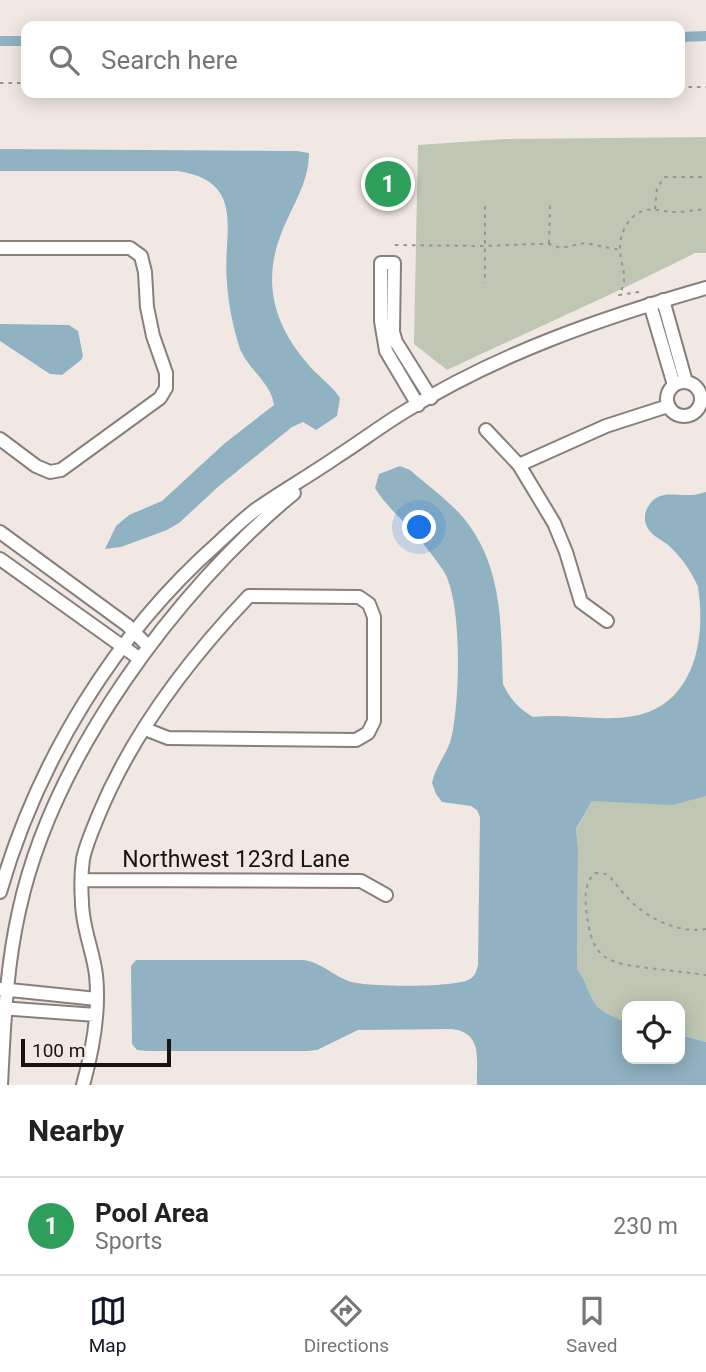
<!DOCTYPE html>
<html lang="en">
<head>
<meta charset="utf-8">
<style>
  body { margin:0; font-family:Roboto,sans-serif; background:#f6f6f6; color:#222 }
  .controls { position:absolute; right:21px; bottom:21px; display:grid; overflow:hidden; border-radius:14px; box-shadow:0 4px 18px #0003 }
  .controls button { width:63px; height:63px; display:grid; place-items:center; padding:0; border:0; border-bottom:2px solid #e0e0e0; background:#fff; color:#222; font:35px sans-serif }
  .scale { position:absolute; left:21px; bottom:18px; width:150px; box-sizing:border-box; padding-left:7px; border:4px solid #171412; border-top:0; font-size:19px; line-height:24px; white-space:nowrap; color:#171412; -webkit-text-stroke:5px #f2e8e3; paint-order:stroke }
  .you { position:absolute; left:420px; top:528px; width:24px; height:24px; margin:-18px; border:5px solid #fff; border-radius:50%; background:#1a73e8; box-shadow:0 0 0 10px #1a73e833 }
  .badge { display:grid; place-items:center; width:46px; height:46px; border-radius:50%; background:#111827; color:#fff; font-size:23px; font-weight:700 }
  .pin { position:absolute; translate:-50% -50%; border:4px solid #fff; box-shadow:0 2px 7px #0006 }
  .list { margin:0; padding:0; list-style:none }
  h2 { display:flex; justify-content:space-between; align-items:center; height:91px; margin:0; padding:0 28px; font-size:30px }
  h2 small { font-size:23px; font-weight:400; color:#767676 }
  .list li { display:grid; grid-template-columns:46px 1fr auto; gap:21px; align-items:center; box-sizing:border-box; height:98px; padding:0 28px; border-top:2px solid #e0e0e0 }
  .list b { display:block; font-size:26px; white-space:nowrap }
  .list p { margin:0; font-size:23px; white-space:nowrap; color:#767676 }
  .list em { font-size:23px; font-style:normal; color:#767676 }
  .icon { flex:none; width:38px; height:38px; fill:none; stroke:currentColor; stroke-width:2; stroke-linecap:round; stroke-linejoin:round }
  .map { position:relative; flex:none; width:706px; height:1085px; overflow:hidden }
  .search { position:absolute; background:#fff; box-shadow:0 4px 18px #0003; left:21px; right:21px; top:21px; height:77px; display:flex; align-items:center; gap:18px; box-sizing:border-box; padding:0 24px; border-radius:14px; color:#767676; font-size:26px }
  .sheet { height:189px; background:#fff }
  nav { display:flex; justify-content:space-around; align-items:center; box-sizing:border-box; height:98px; border-top:2px solid #e0e0e0; background:#fff; font-size:19px; color:#767676 }
  nav a { display:grid; justify-items:center; gap:4px }
  nav .on { color:#111827 }
  .map>svg:first-child { display:block }
</style>
</head>
<body>
<div class="map">
<svg width="706" height="1085" viewBox="0 0 706 1085">
  <rect width="100%" height="100%" fill="#f2e8e3"/>
  <path fill="#bfc7b4" d="M 706,137 L 706,253 L 695,253 C 613,295 529,331 447,370 L 414,344 L 418,145 L 505,139 Z
    M 706,796 L 706,1042 L 680,1035 L 680,1006 L 627,1006 L 627,1022 C 618,1019 603,1013 596,1005 C 590,998 586,980 577,969 L 578,849 L 576,830 L 592,801 Z"/>
  <path fill="#91b2c2" d="M 0,149 L 297,151 L 309,153 C 309,181 294,203 283,229 C 262,279 272,322 307,363 C 317,376 331,384 340,398 L 337,416 L 316,430 L 303,422 L 292,427 L 219,486 L 179,523 L 167,530 L 121,547 L 105,549 L 116,526 L 129,515 L 162,501 L 225,443 L 274,405 C 271,382 246,368 239,346 C 233,326 228,303 227,282 C 222,234 248,182 178,171 L 0,171 Z
    M 376,178 L 400,178 L 404,182 L 404,187 L 400,190 L 377,191 L 372,185 Z
    M 0,324 L 69,325 L 78,331 L 83,356 L 81,360 L 62,375 L 50,374 L 0,341 Z
    M 400,466 L 410,470 C 429,487 454,504 469,525 C 503,572 501,628 503,684 C 510,699 519,709 533,717 C 567,713 605,723 639,715 C 695,701 706,638 698,587 C 692,572 680,555 667,544 C 660,539 652,536 647,527 C 644,521 644,513 648,507 C 658,489 674,496 690,495 C 696,495 701,493 706,492 L 706,796 L 672,805 L 592,801 L 576,829 L 578,849 L 577,969 C 586,980 590,998 596,1005 C 603,1013 618,1019 627,1022 L 627,1059 L 680,1059 L 680,1035 L 706,1042 L 706,1085 L 477,1085 C 476,1061 484,1033 452,1029 L 358,1030 L 317,1050 L 307,1051 L 147,1051 L 137,1050 L 132,1044 L 131,966 L 136,960 L 304,960 C 323,963 334,977 352,982 C 370,987 456,988 470,979 C 476,975 476,971 478,965 L 480,817 L 477,810 L 471,806 L 442,802 L 436,794 L 432,783 C 435,767 447,754 451,739 C 460,704 463,600 443,570 C 434,557 424,544 413,532 C 400,517 385,505 375,488 L 379,474 Z"/>
  <g fill="none" stroke-linecap="round" stroke-linejoin="round">
    <path stroke="#91b2c2" stroke-width="10" d="M 680,37 L 706,36
      M 0,41 L 26,41"/>
    <defs>
      <path id="minor" d="M 0,248 L 130,248 L 141,256 L 145,272 L 147,307 L 153,336 L 166,373 L 166,388 L 160,398 L 61,470 L 50,472 L 36,466 L 0,439
        M 663,300 L 686,382
        M 650,304 L 674,385
        M667 399a17 17 0 1 1 34 0a17 17 0 1 1-34 0Z
        M 418,405 L 386,351 L 381,321 L 381,263 L 394,263 L 393,332 L 396,342 L 431,398
        M 486,430 L 519,465 L 554,523 L 566,552 L 581,602 L 607,621
        M 519,465 L 606,426 L 668,406
        M 0,532 L 127,625 L 149,647
        M 0,559 L 140,659
        M 82,880 L 361,881 L 386,895
        M 0,892 C 38,760 115,634 218,543 C 231,531 244,518 258,508 C 284,490 312,474 338,456 C 360,442 381,426 404,412 C 497,354 601,318 706,288
        M 0,989 L 97,999
        M 0,1008 L 96,1015
        M 1,1085 C 4,1027 6,968 19,911 C 52,758 175,591 294,493
        M 83,1085 C 93,1049 100,1012 96,975 C 93,950 82,927 82,902 C 81,888 81,873 83,859 C 86,844 93,829 99,814 C 133,732 188,660 249,596 L 359,597 L 369,604 L 374,617 L 374,721 L 368,733 L 356,740 L 168,738 L 145,729"/>
    </defs>
    <use href="#minor" stroke="#887f7a" stroke-width="16"/>
    <path stroke="#9a938f" stroke-width="2" stroke-dasharray="3.5 5" stroke-linecap="butt" d="M 0,83 L 26,83
      M 680,87 L 706,87
      M 485,206 L 485,283
      M 655,209 L 657,188 L 665,177 L 706,177
      M 549,243 L 550,205
      M 395,245 L 485,246 L 535,244 L 549,244 L 561,248 L 585,243 L 620,250
      M 639,292 L 619,295 C 627,281 624,273 621,259 C 617,240 625,215 646,210 C 655,208 664,212 673,212 C 684,212 695,210 706,209
      M 706,929 C 677,934 644,917 625,895 C 618,888 614,880 606,874 L 595,873 C 585,882 585,896 586,908 C 591,951 598,962 641,967 C 663,970 685,972 706,975"/>
    <use href="#minor" stroke="#fff" stroke-width="12"/>
  </g>
  <g text-anchor="middle" stroke-width="5" stroke-linejoin="round" paint-order="stroke">
    <g font-size="23" fill="#171412" stroke="#f2e8e3">
      <text x="236" y="867">Northwest 123rd Lane</text>
    </g>
  </g>
</svg>
<div class="controls">
<button><svg class="icon" aria-label="locate" viewBox="0 0 24 24"><circle cx="12" cy="12" r="6"/><path d="M12 2v4M12 18v4M2 12h4M18 12h4"/></svg></button>
</div>
<div class="scale">100 m</div>
<div class="you"></div>
<div class="pin badge" style="left:388px;top:184px;background:#2e9e5b">1</div>
<div class="search"><svg class="icon" aria-label="search" viewBox="0 0 24 24"><circle cx="10" cy="10" r="6"/><path d="M15 15l6 6"/></svg>Search here</div>
</div>
<section class="sheet">
<h2>Nearby<small></small></h2>
<ul class="list">
<li><span class="badge" style="background:#2e9e5b">1</span><div><b>Pool Area</b><p>Sports</p></div><em>230 m</em></li>
</ul>
</section>
<nav>
<a class="on"><svg class="icon" aria-label="map" viewBox="0 0 24 24"><path d="M3 6l6-2 6 2 6-2v14l-6 2-6-2-6 2zM9 4v14M15 6v14"/></svg>Map</a>
<a><svg class="icon" aria-label="directions" viewBox="0 0 24 24"><path d="M12 3l9 9-9 9-9-9zM9 14v-3h6M13 9l2 2-2 2"/></svg>Directions</a>
<a><svg class="icon" aria-label="saved" viewBox="0 0 24 24"><path d="M7 4h10v16l-5-4-5 4z"/></svg>Saved</a>
</nav>
</body>
</html>
